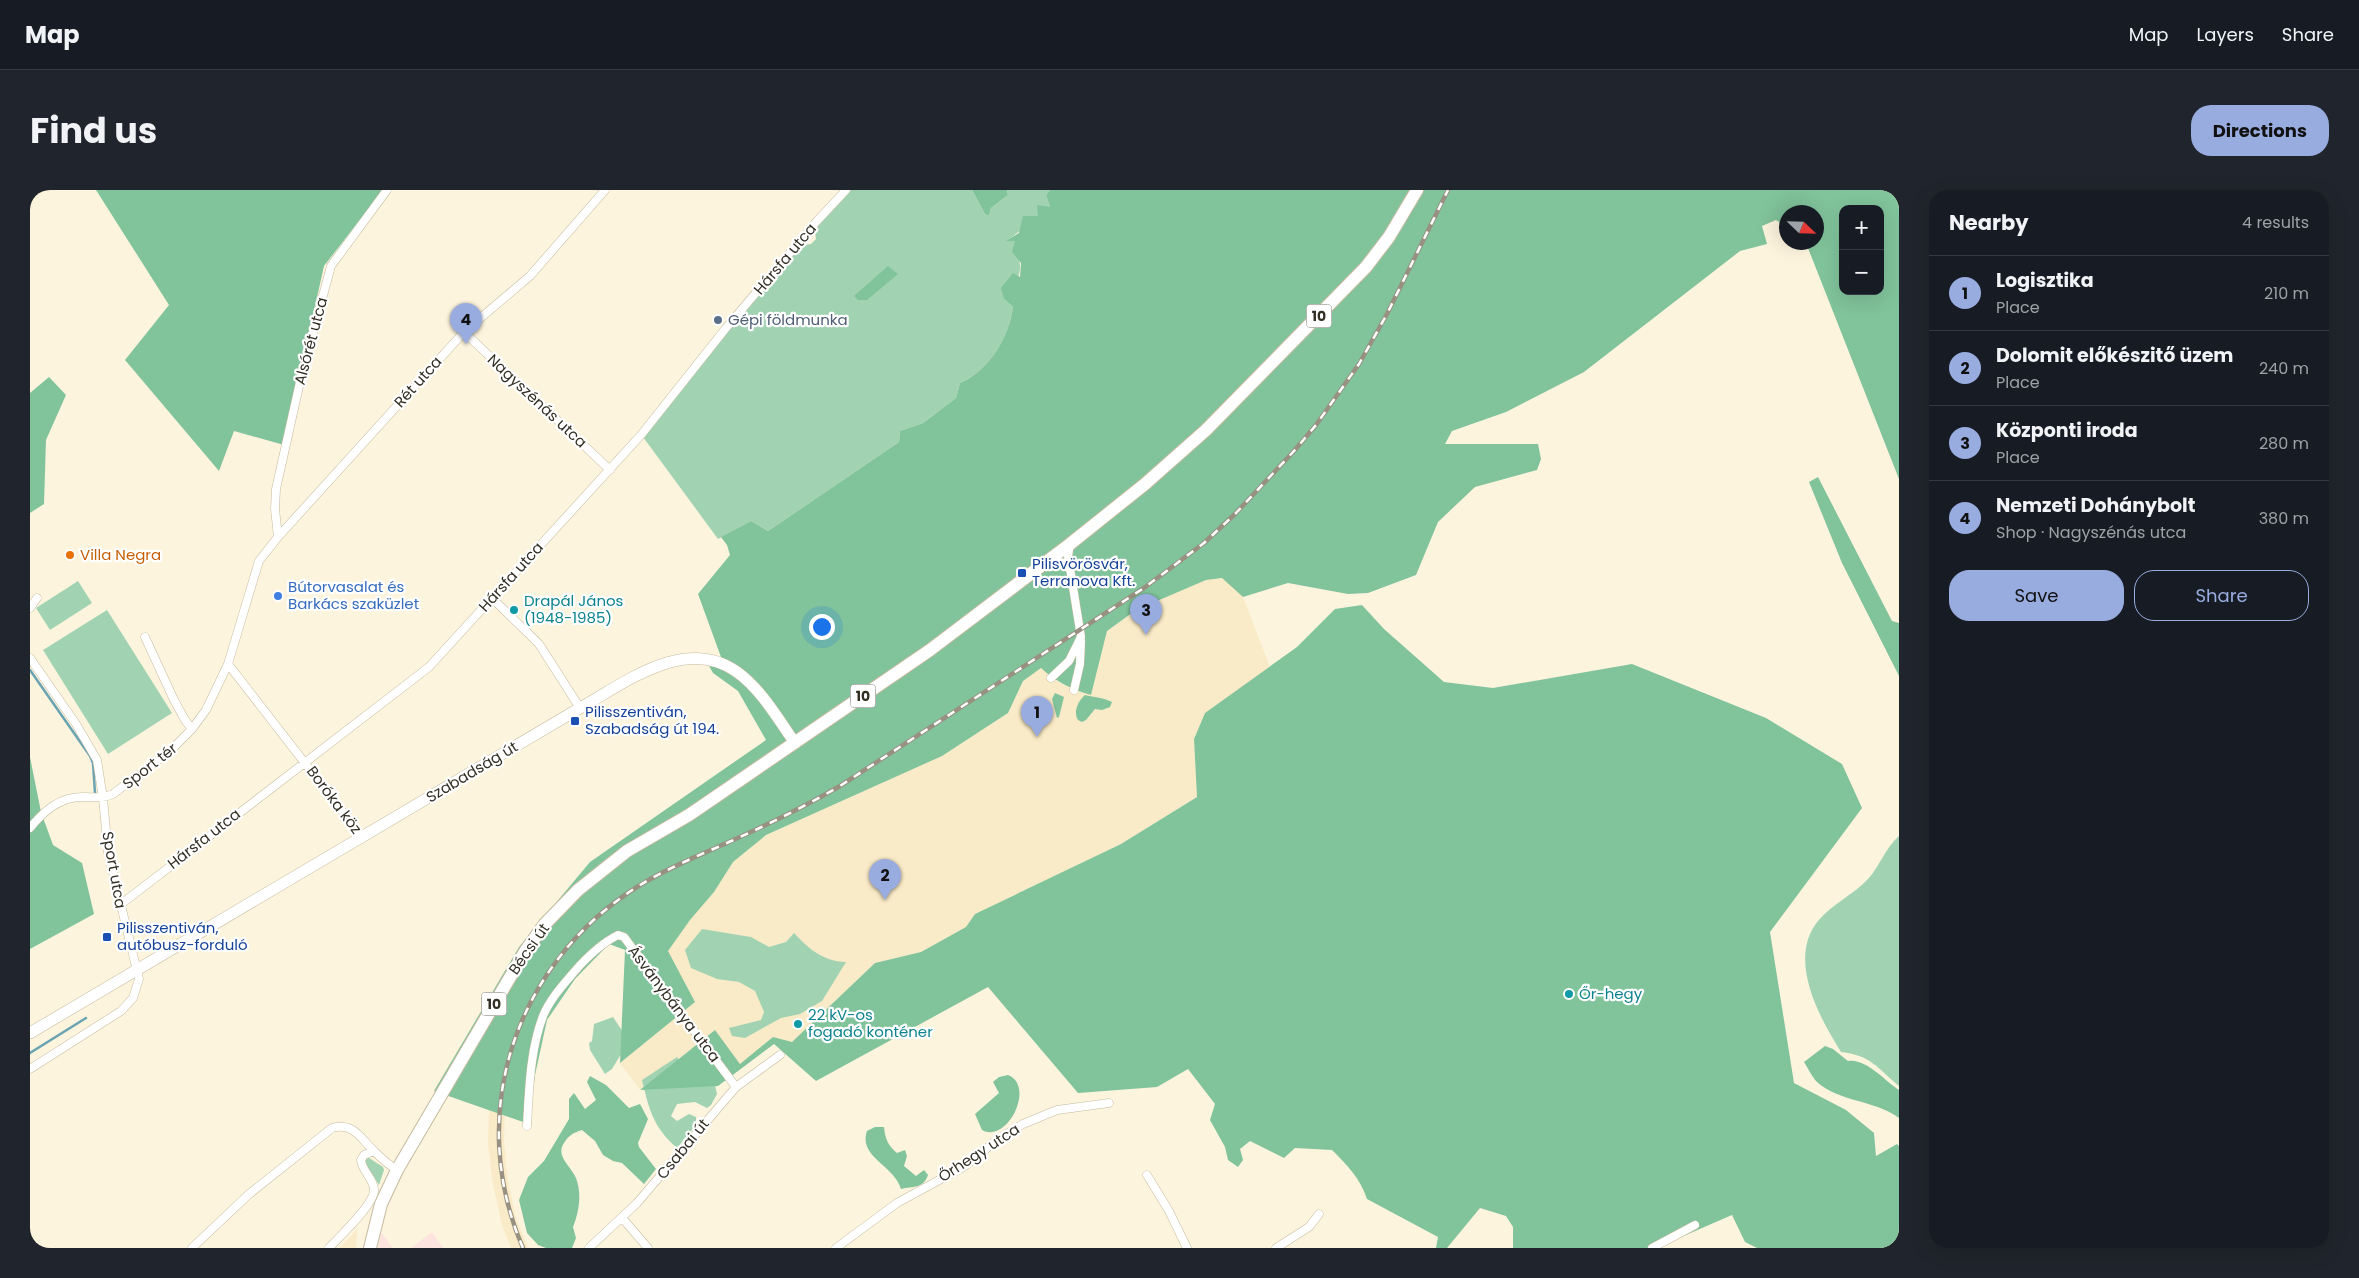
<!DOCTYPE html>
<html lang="en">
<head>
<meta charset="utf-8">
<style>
  body { margin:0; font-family:Poppins,sans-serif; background:#20242c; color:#f1f3f6 }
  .controls { position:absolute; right:15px; top:15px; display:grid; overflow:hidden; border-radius:10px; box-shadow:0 5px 20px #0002 }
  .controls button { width:45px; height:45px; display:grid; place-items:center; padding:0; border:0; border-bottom:1px solid #363941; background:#171b24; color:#f1f3f6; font:25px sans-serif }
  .compass { position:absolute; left:1749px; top:15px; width:45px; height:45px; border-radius:50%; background:#171b24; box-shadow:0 5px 20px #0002; rotate:113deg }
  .you { position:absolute; left:791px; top:436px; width:18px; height:18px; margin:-12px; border:4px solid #fff; border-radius:50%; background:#1a73e8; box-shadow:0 0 0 8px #1a73e833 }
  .badge { display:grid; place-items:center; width:32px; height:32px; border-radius:50%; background:#99ace0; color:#111; font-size:16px; font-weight:700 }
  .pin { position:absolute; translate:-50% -41px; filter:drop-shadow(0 1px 2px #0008) }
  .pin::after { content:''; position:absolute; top:26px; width:18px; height:15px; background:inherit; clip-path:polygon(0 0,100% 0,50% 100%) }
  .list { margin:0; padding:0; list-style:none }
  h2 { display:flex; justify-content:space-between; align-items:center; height:65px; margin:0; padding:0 20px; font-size:21px }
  h2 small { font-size:16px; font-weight:400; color:#9ea1a6 }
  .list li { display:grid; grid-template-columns:32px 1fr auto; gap:15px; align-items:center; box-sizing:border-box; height:75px; padding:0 20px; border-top:1px solid #363941 }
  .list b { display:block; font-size:19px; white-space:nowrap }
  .list p { margin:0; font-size:16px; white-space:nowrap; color:#9ea1a6 }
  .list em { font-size:16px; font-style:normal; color:#9ea1a6 }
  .actions { display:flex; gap:10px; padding:15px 20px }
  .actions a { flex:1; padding:11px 0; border:1px solid #99ace0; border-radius:20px; text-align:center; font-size:18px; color:#99ace0 }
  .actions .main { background:#99ace0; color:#111 }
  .map { position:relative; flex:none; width:1869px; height:1058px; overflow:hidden; border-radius:20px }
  header { display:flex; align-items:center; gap:30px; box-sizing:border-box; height:70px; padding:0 25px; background:#171b24; border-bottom:1px solid #363941 }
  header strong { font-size:24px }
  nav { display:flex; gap:28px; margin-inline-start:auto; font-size:18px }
  .intro { display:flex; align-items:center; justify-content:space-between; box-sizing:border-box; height:120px; padding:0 30px }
  h1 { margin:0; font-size:35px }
  .button { padding:12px 22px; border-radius:20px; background:#99ace0; color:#111; font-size:18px; font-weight:700 }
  main { display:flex; gap:30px; padding:0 30px }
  aside { flex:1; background:#171b24; border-radius:20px; box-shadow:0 5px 20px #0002 }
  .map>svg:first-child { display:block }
</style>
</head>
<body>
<header>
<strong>Map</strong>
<nav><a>Map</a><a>Layers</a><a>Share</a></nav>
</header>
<div class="intro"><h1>Find us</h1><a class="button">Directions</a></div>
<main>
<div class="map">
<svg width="1869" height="1058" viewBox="0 0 1869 1058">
  <rect width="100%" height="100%" fill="#fdf4de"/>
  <path fill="#fee4de" d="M 351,1042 L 363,1058 L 348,1058 Z
    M 402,1042 L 413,1058 L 381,1058 Z"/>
  <path fill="#faebc8" d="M 1192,388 L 1213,407 L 1240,477 L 1175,523 L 1164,549 L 1167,607 L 1091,654 L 945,724 L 936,737 L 891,762 L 845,773 L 762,852 L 743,847 L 710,874 L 685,840 L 610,900 L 590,873 L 665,812 L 637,761 L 660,730 L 684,702 L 702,672 L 736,645 L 912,566 L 978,523 L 993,491 L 1011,477 L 1021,488 L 1036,496 L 1061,505 L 1077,441 L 1106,420 L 1176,390 Z
    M 1025,447 L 1032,457 L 1020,465 L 1018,469 L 789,615 L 608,703 L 565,737 L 535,767 L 500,822 L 480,883 L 475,917 L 474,952 L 478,990 L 486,1028 L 498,1058 L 481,1058 L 472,1035 L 463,995 L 458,954 L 459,917 L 464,880 L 478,836 L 487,816 L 509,777 L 538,740 L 571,710 L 598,691 L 643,666 L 783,601 Z
    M 327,1039 L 326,1058 L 309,1058 L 321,1046 Z"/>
  <path fill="#a1d3b3" d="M 818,0 L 942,0 L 955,24 L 959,26 L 961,18 L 978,5 L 977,0 L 1020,0 L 1016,5 L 1020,17 L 977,51 L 985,51 C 993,82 993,83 974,109 L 983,117 C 979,147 959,181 930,193 L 926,208 L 893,233 L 870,241 L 869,252 L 738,341 L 721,331 L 688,349 L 613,247 L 705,130 L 770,56 L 781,54 L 786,49 L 784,36 Z
    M 48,391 L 62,413 L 20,440 L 6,418 Z
    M 77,420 L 142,523 L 78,564 L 13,460 Z
    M 1869,646 L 1869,896 C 1846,877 1842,866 1811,862 C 1789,827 1757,769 1788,731 C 1802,714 1823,705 1838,689 C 1850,676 1855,658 1869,646 Z
    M 672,739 L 721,747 L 739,757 L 756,752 L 764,743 C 780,760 793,771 816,772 L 792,811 L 770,824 L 751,828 L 715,848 L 702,846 L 699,838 L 731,830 L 734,822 L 725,801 L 709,792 L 687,789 L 661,778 L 655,760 Z
    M 583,827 L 599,851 L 582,879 L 575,884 L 560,860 L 559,853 L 562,851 L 564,834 Z
    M 647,867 L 657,880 L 685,895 L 687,904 L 681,915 L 677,918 L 665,912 L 647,914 L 641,926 L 647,931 L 659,924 L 666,927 L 666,935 L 647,958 C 623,937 619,919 612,890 Z
    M 339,968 L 353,977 L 354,980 L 349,995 L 335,973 L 336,969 Z"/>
  <path fill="#81c39b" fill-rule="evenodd" d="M 66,0 L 353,0 L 294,76 L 254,255 L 204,241 L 189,281 L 95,170 L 139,115 Z
    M 942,0 L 977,0 L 978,5 L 961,18 L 959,26 L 955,24 Z
    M 1020,0 L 1869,0 L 1869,289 L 1776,53 L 1786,52 L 1786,22 L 1756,22 L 1756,37 L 1746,30 L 1732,36 L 1737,54 L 1710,61 L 1554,182 L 1476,222 L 1422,241 L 1415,254 L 1508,254 L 1511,269 L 1507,280 L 1445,297 L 1408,332 L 1386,385 L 1338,403 L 1318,404 L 1258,393 L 1213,407 L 1192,388 L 1176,390 L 1106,420 L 1077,441 L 1061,505 C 1041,499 1026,492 1011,478 L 993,491 L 978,523 L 912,566 L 736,645 L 703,672 L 684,702 L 660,730 L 638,761 L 665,812 L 590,873 L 595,760 L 579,754 L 545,789 L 517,830 L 505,885 L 499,934 L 404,901 L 489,757 L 560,672 L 736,550 L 708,501 L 683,483 L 679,476 L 695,478 L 668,404 L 700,365 L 697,355 L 691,347 L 721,331 L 738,341 L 869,252 L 870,241 L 893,233 L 926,208 L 930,193 C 959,181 979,147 983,117 L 974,109 L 971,98 L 983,83 L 990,87 L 991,73 L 982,62 L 985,51 L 976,51 L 989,43 L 993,26 L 1008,26 L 1007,15 L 1020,17 L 1016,5 ZM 1813,19 L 1850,19 L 1850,101 L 1813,101 Z
    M 858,76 L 868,84 L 837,110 L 828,110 L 824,106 Z
    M 19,187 L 36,205 L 16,250 L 14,314 L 0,323 L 0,203 Z
    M 1788,287 L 1862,431 L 1869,433 L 1869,486 L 1812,373 L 1779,292 Z
    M 1332,415 L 1354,439 L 1414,492 L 1463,498 L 1602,474 L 1736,528 L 1812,574 L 1832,618 L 1740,742 L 1764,893 L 1816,920 L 1844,943 L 1846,966 L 1867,954 L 1869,956 L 1869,1058 L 1727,1058 L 1715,1052 L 1702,1025 L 1626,1058 L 1483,1058 L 1483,1037 L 1476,1026 L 1450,1018 L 1417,1058 L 1406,1058 L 1408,1047 L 1337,1009 C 1330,988 1318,976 1302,960 L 1265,958 L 1254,968 L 1220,951 L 1210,959 L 1213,970 L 1208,977 L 1198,970 L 1195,957 L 1180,930 L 1185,914 L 1158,879 L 1127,897 L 1048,903 L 958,797 L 786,891 L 744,854 L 688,896 L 610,900 L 685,840 L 710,874 L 743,847 L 762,852 L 845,773 L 891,762 L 936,737 L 945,724 L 1091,654 L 1167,607 L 1164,549 L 1175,523 L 1267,457 L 1305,419 Z
    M 1025,503 L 1034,507 L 1029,527 L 1027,528 L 1022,509 Z
    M 1055,505 C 1063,507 1075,508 1082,512 L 1080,517 L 1072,520 L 1065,519 L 1056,530 L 1052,532 L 1048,530 C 1043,522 1048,511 1055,505 Z
    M 0,567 L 11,622 L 23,655 L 52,673 L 64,724 L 0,759 Z
    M 1795,856 L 1803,859 L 1818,871 C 1836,868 1855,891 1869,900 L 1869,928 C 1845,910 1809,912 1787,892 C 1782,887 1778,878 1774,872 Z
    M 978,885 C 1006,896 977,954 952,940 L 945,924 L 969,903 L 963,892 L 969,887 Z
    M 560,886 L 576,895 L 599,918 L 610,914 L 618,929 L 608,953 L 609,957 L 626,979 L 614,994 L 592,973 L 583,971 L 573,965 L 565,951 L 552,940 C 543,943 539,945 534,953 C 525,966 541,976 546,988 C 552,1004 549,1022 543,1037 L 546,1048 L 542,1058 L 516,1058 L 508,1055 L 497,1043 L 489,1010 L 498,987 L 514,971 L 539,929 L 539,909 L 544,903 L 555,919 L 566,910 L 557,892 Z
    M 845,937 L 854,937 C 855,948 858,956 867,963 L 875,960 L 877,966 L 874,976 L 886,986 L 894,980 L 898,985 C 893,999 883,996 871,999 C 864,975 828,967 837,941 Z"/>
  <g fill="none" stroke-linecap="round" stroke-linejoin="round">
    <path stroke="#6aa4b2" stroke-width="2.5" d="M 0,480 L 60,566 L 63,573 L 65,603
      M 0,863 L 56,828"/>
    <defs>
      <path id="street" d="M 434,142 L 580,280
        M 248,347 L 245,319 L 246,299 L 272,183 L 301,76 L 357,0
        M 1020,370 L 1034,373 L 1040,380
        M 462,408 L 509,454 L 550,518
        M 0,418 L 7,408
        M 115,447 L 144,510 L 155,530 L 162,539
        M 0,468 L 46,534 L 67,570 L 73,608 L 78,662 L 109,789 L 103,808 L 91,821 L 0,879
        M 198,474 L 333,648
        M 1021,488 L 1039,471 L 1051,447 L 1038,366 L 1040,354
        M 1044,500 L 1050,474 L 1051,451
        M 0,638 C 13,622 29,607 52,607 C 64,607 72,609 83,604 L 139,562 L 162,539 L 176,520 L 198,474 L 229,371 L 248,347 L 434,142 L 500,86 L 575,0
        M 90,715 L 399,477 L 611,245 L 696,138 L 787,31 L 816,0
        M 497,936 C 499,900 500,860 513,826 C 520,809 533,795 544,782 C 557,767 570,754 588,745 L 594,747 L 706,897
        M 1117,985 L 1139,1021 L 1157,1058
        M 593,1029 L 618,1058
        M 162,1058 L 218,1005 L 302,938 C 324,932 331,949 345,962 C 352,969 359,975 367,980
        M 299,1058 C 309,1047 346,1013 344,999 C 343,988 332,981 331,970 L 334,965 L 344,961
        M 559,1058 L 607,1013 L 706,897 L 750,865
        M 806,1058 L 867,1013 L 935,976 L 968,949 L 993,934 L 1027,920 L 1079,913
        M 1246,1058 L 1279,1037 L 1289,1024
        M 1622,1058 L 1665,1035"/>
      <path id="secondary" d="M 0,843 L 550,518 C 595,493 655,445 707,482 C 731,499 748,529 765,553"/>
      <path id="primary" d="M 340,1058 L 351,1014 L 367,980 L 496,760 L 514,735 L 548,700 L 597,661 L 659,625 L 900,460 L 1040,354 L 1115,294 L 1176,240 L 1336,77 L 1359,47 L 1387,0"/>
    </defs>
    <use href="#street" stroke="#c5ba9f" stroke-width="9"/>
    <use href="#secondary" stroke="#c5ba9f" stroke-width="12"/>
    <use href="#primary" stroke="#c5ba9f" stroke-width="14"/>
    <use href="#street" stroke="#fff" stroke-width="8"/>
    <use href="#secondary" stroke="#fff" stroke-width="11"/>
    <use href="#primary" stroke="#fff" stroke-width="12"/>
    <defs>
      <path id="rail" d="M 493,1058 C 435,924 485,774 607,697 C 635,679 668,666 699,652 C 737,635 774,617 810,596 L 1114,398 L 1174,353 L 1206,323 L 1264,261 L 1286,235 L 1329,174 L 1357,124 L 1418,0"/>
    </defs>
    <use href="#rail" stroke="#989181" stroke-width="4.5"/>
    <use href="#rail" stroke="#fff" stroke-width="2.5" stroke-dasharray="8" stroke-linecap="butt"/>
  </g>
  <circle fill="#5c6f8a" stroke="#fff" stroke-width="2" cx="688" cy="130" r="5"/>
  <circle fill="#e8710a" stroke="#fff" stroke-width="2" cx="40" cy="365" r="5"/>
  <g fill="#1a4fb4" stroke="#fff" stroke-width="2">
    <rect x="987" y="378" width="10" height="10" rx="2.5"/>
    <rect x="540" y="526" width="10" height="10" rx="2.5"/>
    <rect x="72" y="742" width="10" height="10" rx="2.5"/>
  </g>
  <circle fill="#3f7fe0" stroke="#fff" stroke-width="2" cx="248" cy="406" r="5"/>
  <g fill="#0f9aa8" stroke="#fff" stroke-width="2">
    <circle cx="484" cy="420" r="5"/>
    <circle cx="1539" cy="804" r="5"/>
    <circle cx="768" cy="834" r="5"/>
  </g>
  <g text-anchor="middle" stroke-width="4.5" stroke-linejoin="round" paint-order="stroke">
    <g fill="#fff" stroke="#706d66" stroke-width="1">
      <rect x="1276.5" y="114.5" width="25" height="23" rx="4"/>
      <rect x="820.5" y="494.5" width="25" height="23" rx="4"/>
      <rect x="451.5" y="802.5" width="25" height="23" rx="4"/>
    </g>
    <g font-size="14" font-weight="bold" fill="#332f24">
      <text x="1289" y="131">10</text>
      <text x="833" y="511">10</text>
      <text x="464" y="819">10</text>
    </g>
    <g font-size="15" fill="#332f24" stroke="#fff">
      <text transform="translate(755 69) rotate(-50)" y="5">Hársfa utca</text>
      <text transform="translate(281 151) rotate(-75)" y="5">Alsórét utca</text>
      <text transform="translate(388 192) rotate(-48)" y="5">Rét utca</text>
      <text transform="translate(507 211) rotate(43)" y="5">Nagyszénás utca</text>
      <text transform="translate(481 387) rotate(-48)" y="5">Hársfa utca</text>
      <text transform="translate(120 576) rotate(-38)" y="5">Sport tér</text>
      <text transform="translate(442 582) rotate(-31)" y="5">Szabadság út</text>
      <text transform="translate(304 610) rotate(53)" y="5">Boróka köz</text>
      <text transform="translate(174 649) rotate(-38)" y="5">Hársfa utca</text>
      <text transform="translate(84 680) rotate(80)" y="5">Sport utca</text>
      <text transform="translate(499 759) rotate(-55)" y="5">Bécsi út</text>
      <text transform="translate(644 814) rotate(53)" y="5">Ásványbánya utca</text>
      <text transform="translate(653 959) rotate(-51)" y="5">Csabai út</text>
      <text transform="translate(949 963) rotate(-33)" y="5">Őrhegy utca</text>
    </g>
    <g font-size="15" fill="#4e5e75" stroke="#fff" text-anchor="start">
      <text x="698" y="135">Gépi földmunka</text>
    </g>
    <g font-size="15" fill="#c56008" stroke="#fff" text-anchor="start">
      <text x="50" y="370">Villa Negra</text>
    </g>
    <g font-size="15" fill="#164399" stroke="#fff" text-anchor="start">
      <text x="1002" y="379">Pilisvörösvár,<tspan x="1002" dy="17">Terranova Kft.</tspan></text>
      <text x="555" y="527">Pilisszentiván,<tspan x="555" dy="17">Szabadság út 194.</tspan></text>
      <text x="87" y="743">Pilisszentiván,<tspan x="87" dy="17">autóbusz-forduló</tspan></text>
    </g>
    <g font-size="15" fill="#366cbe" stroke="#fff" text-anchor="start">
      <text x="258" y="402">Bútorvasalat és<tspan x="258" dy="17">Barkács szaküzlet</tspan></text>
    </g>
    <g font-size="15" fill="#0d838f" stroke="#fff" text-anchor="start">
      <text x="494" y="416">Drapál János<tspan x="494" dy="17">(1948-1985)</tspan></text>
      <text x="1549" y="809">Őr-hegy</text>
      <text x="778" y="830">22 kV-os<tspan x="778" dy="17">fogadó konténer</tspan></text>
    </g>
  </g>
</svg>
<div class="controls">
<button>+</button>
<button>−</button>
</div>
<svg class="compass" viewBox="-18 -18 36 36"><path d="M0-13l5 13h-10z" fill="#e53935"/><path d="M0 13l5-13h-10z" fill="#9ea1a6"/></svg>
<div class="you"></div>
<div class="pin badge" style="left:1007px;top:547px">1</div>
<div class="pin badge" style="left:855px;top:710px">2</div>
<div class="pin badge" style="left:1116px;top:445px">3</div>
<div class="pin badge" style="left:436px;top:154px">4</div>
</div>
<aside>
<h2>Nearby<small>4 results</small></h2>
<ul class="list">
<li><span class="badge">1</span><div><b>Logisztika</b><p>Place</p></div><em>210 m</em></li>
<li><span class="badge">2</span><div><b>Dolomit előkészitő üzem</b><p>Place</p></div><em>240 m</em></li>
<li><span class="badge">3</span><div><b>Központi iroda</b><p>Place</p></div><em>280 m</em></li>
<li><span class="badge">4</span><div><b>Nemzeti Dohánybolt</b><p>Shop · Nagyszénás utca</p></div><em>380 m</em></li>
</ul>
<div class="actions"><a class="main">Save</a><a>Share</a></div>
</aside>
</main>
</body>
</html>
